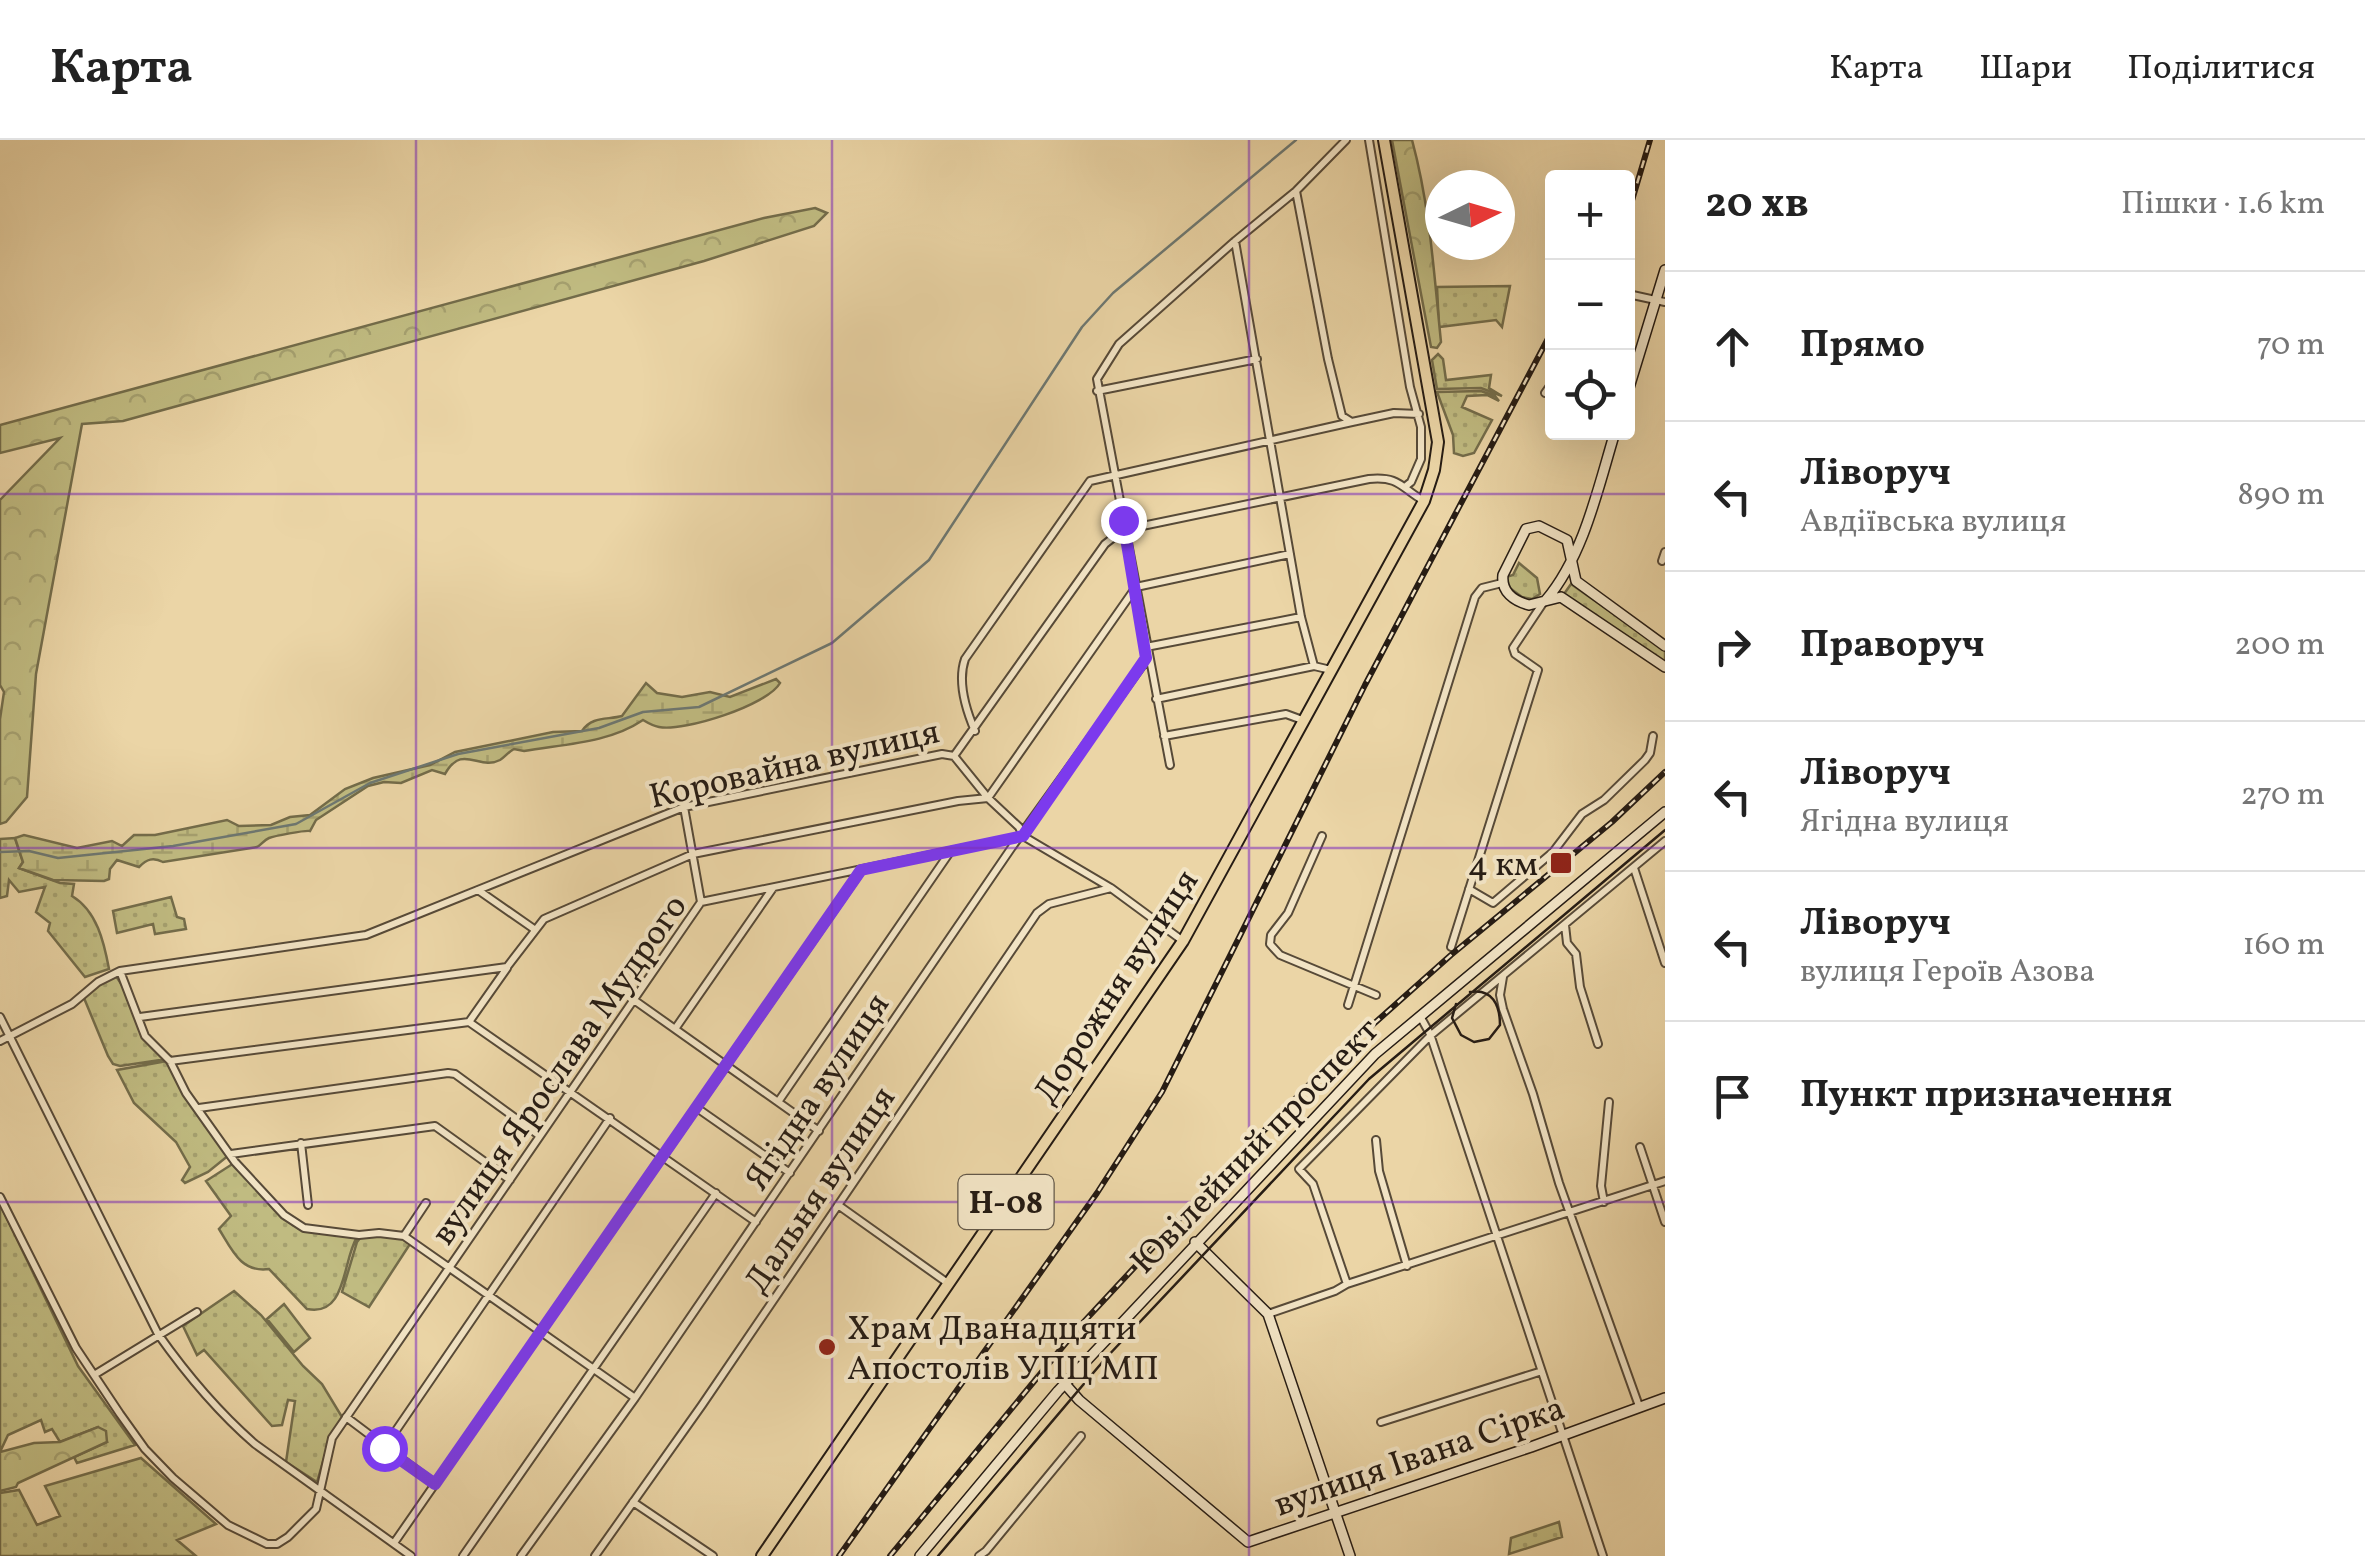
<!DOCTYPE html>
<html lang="uk">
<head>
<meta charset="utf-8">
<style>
  body { margin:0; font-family:Vollkorn,serif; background:#f2f2f2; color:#222 }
  .controls { position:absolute; right:30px; top:30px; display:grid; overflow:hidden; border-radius:10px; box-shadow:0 10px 40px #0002 }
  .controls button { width:90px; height:90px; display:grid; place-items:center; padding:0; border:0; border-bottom:2px solid #e0e0e0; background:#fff; color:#222; font:50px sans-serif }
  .compass { position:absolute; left:1425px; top:30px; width:90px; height:90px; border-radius:50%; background:#fff; box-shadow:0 10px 40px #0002; rotate:85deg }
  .stop { position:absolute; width:30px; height:30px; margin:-22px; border:8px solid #7c3aed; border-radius:50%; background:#fff }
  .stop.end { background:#7c3aed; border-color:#fff; box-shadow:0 2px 10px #0008 }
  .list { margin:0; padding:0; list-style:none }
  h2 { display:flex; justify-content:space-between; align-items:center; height:130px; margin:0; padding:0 40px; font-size:42px }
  h2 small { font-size:32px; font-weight:400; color:#767676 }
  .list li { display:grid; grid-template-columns:65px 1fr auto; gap:30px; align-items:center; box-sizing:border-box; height:150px; padding:0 40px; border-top:2px solid #e0e0e0 }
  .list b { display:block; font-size:38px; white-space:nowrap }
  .list p { margin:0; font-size:32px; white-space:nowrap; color:#767676 }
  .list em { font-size:32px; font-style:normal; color:#767676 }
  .icon { flex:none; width:55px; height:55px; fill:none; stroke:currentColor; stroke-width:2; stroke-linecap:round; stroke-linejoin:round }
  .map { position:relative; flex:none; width:1665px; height:1416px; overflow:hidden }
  header { display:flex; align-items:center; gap:60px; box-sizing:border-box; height:140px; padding:0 50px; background:#fff; border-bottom:2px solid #e0e0e0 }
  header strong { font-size:48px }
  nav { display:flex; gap:55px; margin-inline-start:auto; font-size:35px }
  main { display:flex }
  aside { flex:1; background:#fff }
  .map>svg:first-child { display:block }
</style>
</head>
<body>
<header>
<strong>Карта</strong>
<nav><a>Карта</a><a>Шари</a><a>Поділитися</a></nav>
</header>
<main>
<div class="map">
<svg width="1665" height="1416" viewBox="0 0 1665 1416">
  <defs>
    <pattern id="grass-dots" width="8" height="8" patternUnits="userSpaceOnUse" patternTransform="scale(2.5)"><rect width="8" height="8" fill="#c0bb81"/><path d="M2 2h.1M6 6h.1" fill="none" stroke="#a5a06f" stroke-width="1.8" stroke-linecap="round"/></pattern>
    <pattern id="forest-crowns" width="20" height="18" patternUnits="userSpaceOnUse" patternTransform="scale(2.5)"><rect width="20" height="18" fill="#c0bb81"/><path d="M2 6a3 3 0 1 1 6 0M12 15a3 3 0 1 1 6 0" fill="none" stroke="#a5a06f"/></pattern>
    <pattern id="wetland-marsh" width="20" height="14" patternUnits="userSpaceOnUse" patternTransform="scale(2.5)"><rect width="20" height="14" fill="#c0bb81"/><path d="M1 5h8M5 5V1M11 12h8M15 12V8" fill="none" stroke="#a5a06f"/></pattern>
  </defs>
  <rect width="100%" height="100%" fill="#ebd5a6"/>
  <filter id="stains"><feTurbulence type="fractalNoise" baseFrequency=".002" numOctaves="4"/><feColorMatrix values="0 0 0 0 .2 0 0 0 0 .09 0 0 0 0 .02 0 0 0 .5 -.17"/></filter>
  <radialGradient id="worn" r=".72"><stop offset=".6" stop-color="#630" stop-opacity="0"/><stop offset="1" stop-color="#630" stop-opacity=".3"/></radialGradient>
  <path fill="url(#grass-dots)" stroke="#736c4a" stroke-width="2.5" d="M 1510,146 L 1502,187 L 1496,180 L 1439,187 L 1437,147 Z
    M 1438,214 L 1443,219 L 1446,240 L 1491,235 L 1489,248 L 1502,256 L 1481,248 L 1437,249 L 1432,220 Z
    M 1481,251 L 1495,256 L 1499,261 L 1487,255 L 1467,256 L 1462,267 L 1492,280 L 1474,313 L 1463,316 L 1454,313 L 1453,295 L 1437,252 Z
    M 1519,423 L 1537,438 L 1540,454 L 1532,459 L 1522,457 L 1507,446 L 1506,437 L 1513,435 Z
    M 1571,444 L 1665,510 L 1665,524 L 1564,454 Z
    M 15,698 L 23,722 L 19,728 L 60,743 L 74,744 L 72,756 C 97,771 104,802 109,829 L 85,837 L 48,791 L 50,783 L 36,772 L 45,747 L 19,752 L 9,740 L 7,756 L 0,758 L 0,699 Z
    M 171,757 L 177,777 L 184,779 L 186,789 L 155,794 L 153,784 L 117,793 L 113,771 Z
    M 116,836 L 131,859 L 140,888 L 167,919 L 120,926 L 113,924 L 108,916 L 84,858 L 99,844 Z
    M 167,921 L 229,1015 L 208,1032 L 185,1043 L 182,1040 L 190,1027 L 176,1002 L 134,963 L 117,930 Z
    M 234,1023 L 293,1085 L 357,1097 C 342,1122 347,1177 307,1169 L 269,1129 C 241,1133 232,1110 219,1089 L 231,1076 L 206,1041 Z
    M 0,1064 L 78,1226 L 135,1305 L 77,1323 L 74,1317 L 107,1302 L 98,1287 L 60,1302 L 52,1289 L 45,1292 L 41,1280 L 8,1295 L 0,1312 Z
    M 378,1095 L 401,1097 L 410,1104 L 369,1167 L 342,1152 L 357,1102 L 361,1097 Z
    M 234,1151 L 261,1175 L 303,1226 L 322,1244 L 342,1277 L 330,1298 L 317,1342 L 286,1322 L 295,1261 L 288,1260 L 282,1285 L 272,1286 L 204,1210 L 197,1215 L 183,1186 Z
    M 284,1164 L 310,1198 L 294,1212 L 267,1179 Z
    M 141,1318 L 216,1384 L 177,1400 L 196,1416 L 0,1416 L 0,1353 L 19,1350 L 37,1385 L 60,1376 L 45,1346 Z
    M 1559,1382 L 1562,1397 L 1509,1414 L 1511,1398 Z"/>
  <path fill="url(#forest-crowns)" stroke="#736c4a" stroke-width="2.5" d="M 1392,0 L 1412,0 C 1430,66 1434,134 1441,202 L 1437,208 L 1431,207 Z
    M 815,68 L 827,73 L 814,86 L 704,121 L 123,281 L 82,284 L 36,534 L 27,657 L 6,682 L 0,684 L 0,579 L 4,552 L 0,545 L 0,360 L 60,298 L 0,313 L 0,285 L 764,78 Z
    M 98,1287 L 106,1291 L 107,1302 L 18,1343 L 16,1347 L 0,1351 L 0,1312 L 34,1303 L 60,1302 Z"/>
  <path fill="url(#wetland-marsh)" stroke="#736c4a" stroke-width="2.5" d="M 776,539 L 780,543 C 768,565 684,592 659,587 C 653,586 648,583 643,580 C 609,603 565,604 524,611 L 514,609 C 508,612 505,617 500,620 C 479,631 462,603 445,634 L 432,630 L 401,643 L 384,642 L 368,646 L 316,680 L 310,691 C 305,690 274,696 269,698 C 264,700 261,705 257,707 L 163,722 C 153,717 147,719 139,727 L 117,720 L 110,729 L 109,739 L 104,741 L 53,740 L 19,728 L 23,722 L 15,698 L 24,695 L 77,708 L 112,701 L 122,706 L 134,695 L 155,695 L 227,680 L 239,686 L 271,685 L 290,677 L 310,675 L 345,649 L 373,638 L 430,625 L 455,612 L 553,592 L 582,591 C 592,576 607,580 622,576 L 646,543 L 657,553 L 682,557 L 710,552 L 730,557 Z"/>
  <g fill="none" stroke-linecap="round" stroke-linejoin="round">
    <path stroke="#6d7872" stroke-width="2.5" d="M 0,712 L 29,711 L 58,718 L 173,706 L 296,684 L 370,643 L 458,614 L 599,588 L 643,572 L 699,567 L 832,503 L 929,420 L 1082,187 L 1113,153 L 1296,0"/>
    <defs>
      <path id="street" d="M 1369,0 L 1410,247 L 1421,287 L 1421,319 L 1411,342 L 1406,346
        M 1296,51 L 1328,219 L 1342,276 L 1350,281
        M 1235,101 L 1301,477 L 1314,526
        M 1628,154 L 1665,162
        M 1097,251 L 1257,219
        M 1545,253 L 1552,243
        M 1662,421 L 1665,412
        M 1146,507 L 1301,477
        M 1156,559 L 1314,526 L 1331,530
        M 975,591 C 966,570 957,542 965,519 L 1090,341 L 1352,282 L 1394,273 L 1419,274
        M 1164,596 L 1286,574 L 1305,581
        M 954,616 L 988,658 L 1019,687 L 1023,696 L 1111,748 L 1183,801
        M 1170,625 L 1097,239 L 1119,204 L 1235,101 L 1296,51 L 1346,0
        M 684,667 L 701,762
        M 1322,696 L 1288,773 L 1271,795 L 1270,804 L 1280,815 L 1376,855
        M 1634,728 L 1665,823
        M 1469,749 L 1493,763 L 1553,712 L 1582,674 L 1604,660 L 1645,620 L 1650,613 L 1653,596
        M 478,750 L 534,789
        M 1565,785 L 1567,803 L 1576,814 L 1580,847 L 1598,904
        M 1451,807 L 1538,530 L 1515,514 L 1513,508 L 1543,463
        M 120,831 L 145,896 L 170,921 L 186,953 L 235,1022 L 284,1075 L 304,1088 L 359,1095 L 379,1093 L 404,1096 L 635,1258
        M 1503,837 L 1500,855 L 1503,869 L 1533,954 L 1559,1043 L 1639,1266
        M 634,860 L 819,991
        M 1348,865 L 1475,457 L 1482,448 L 1502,443
        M 1420,876 L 1430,894 L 1603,1416
        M 0,877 L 158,1194 C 187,1235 217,1271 255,1304 L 411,1416
        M 140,877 L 507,827 L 544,779 L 693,714 L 958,661 L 988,658 L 1136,447 L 1290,414
        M 469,882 L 507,828
        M 675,889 L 773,748
        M 0,901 L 72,864 L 98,842 L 120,831 L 366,795 L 684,667 L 942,614 L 954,616 L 1105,404 L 1123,390 L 1369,339 C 1400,336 1401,348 1424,361
        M 170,921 L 469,882 L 756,1082
        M 778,962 L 950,712
        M 199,968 L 448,933 L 455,934 L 540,996
        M 697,968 L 790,1033
        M 1376,1000 L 1379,1031 L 1407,1126
        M 301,1003 L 308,1065
        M 1640,1007 L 1665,1082
        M 231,1014 L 435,986 L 510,1040
        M 0,1057 L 76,1208 L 120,1274 L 145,1309 L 173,1338 L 228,1385 L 267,1404 L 277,1404 L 288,1397 L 316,1369 L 332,1298 L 701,762 L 1023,696
        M 1604,1062 L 1601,1046 L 1609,962
        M 838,1065 L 949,1144
        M 404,1096 L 426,1063
        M 1347,1144 L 1313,1044 L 1299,1029 L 1430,896 L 1665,701
        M 1268,1174 L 1335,1151 L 1347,1144 L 1665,1041
        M 94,1235 L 197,1172
        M 346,1277 L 435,1344
        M 1381,1282 L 1539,1232
        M 384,1308 L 610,978
        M 633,1362 L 713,1416
        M 394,1403 L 861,731
        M 463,1416 L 716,1053
        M 521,1416 L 635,1258 L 1012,707 L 1144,523 L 1147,512
        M 595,1416 L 702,1265 L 1037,773 L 1049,764 L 1111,748
        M 979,1416 L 986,1411 L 1081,1296"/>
      <path id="secondary" d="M 1628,251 L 1665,130
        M 1546,460 C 1584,415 1598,348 1615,292
        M 1665,506 L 1576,441 L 1567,400 L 1539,386 L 1526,389 L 1503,435 C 1501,452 1514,461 1529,465 L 1561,457 L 1665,527
        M 1195,1102 L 1268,1174 L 1350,1416
        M 1065,1244 L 1079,1260 L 1248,1402 L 1531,1307 L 1665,1258
        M 920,1416 L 1058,1251 L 1375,914 L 1665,672"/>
      <path id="primary" d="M 762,1416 L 1183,801 L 1424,361 L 1434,330 L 1438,302 L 1384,0"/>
    </defs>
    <use href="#street" stroke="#574a38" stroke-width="10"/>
    <use href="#secondary" stroke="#261c14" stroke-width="12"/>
    <use href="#primary" stroke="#261c14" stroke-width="14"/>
    <use href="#street" stroke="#f2e4c5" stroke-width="6"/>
    <use href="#secondary" stroke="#f2e4c5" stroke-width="9"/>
    <use href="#primary" stroke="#ebd5a6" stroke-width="10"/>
    <path stroke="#261c14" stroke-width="2.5" d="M 1456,864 L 1452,878 L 1461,895 L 1474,902 L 1489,899 L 1500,885 C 1500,865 1492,848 1470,852
      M 938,1416 L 1105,1219 L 1369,939 L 1665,690"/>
    <defs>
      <path id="rail" d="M 1628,74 L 1650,0
        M 839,1416 L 1097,1053 L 1162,952 L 1365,545 L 1552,191
        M 890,1416 L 1079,1187 L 1211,1045 L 1332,921 L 1451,815 L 1612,682 L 1665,632"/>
    </defs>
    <use href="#rail" stroke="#261c14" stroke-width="6"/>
    <use href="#rail" stroke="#f2e4c5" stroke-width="2.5" stroke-dasharray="8" stroke-linecap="butt"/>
  </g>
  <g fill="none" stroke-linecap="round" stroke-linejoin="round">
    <path stroke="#7c3aed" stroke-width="12" d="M 384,1308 L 435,1344 L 861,730 L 1023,696 L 1146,518 L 1123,380"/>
  </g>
  <path fill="none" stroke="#7b2cbf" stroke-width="2.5" stroke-opacity="0.55" d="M 416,0 L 416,1416M 832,0 L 832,1416M 1249,0 L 1249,1416M 0,354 L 1665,354M 0,708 L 1665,708M 0,1062 L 1665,1062"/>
  <g fill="#8f2418" stroke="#f2e4c5" stroke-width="4">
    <rect x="1549" y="711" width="24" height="24" rx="5"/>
    <circle cx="827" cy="1207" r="10"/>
  </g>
  <g text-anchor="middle" stroke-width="8" stroke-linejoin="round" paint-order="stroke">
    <rect fill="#f2e4c5" stroke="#635849" stroke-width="2.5" x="958.5" y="1035" width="95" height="54" rx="8"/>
    <g font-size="32" font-weight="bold" fill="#261c14">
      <text x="1006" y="1073">Н-08</text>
    </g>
    <g font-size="35" fill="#261c14" stroke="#f2e4c5">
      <text transform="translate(794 623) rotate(-13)" y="12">Коровайна вулиця</text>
      <text transform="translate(1115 846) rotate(-57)" y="12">Дорожня вулиця</text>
      <text transform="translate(558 929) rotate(-55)" y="12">вулиця Ярослава Мудрого</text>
      <text transform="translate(816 951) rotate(-56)" y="12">Ягідна вулиця</text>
      <text transform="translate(1254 1005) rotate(-46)" y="12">Ювілейний проспект</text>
      <text transform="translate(819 1049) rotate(-56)" y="12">Дальня вулиця</text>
      <text transform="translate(1419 1315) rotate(-19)" y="12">вулиця Івана Сірка</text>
    </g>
    <g font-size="35" fill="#261c14" stroke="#f2e4c5" text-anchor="end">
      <text x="1538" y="735">4 км</text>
      <text x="847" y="1199" text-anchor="start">Храм Дванадцяти<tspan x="847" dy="40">Апостолів УПЦ МП</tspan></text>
    </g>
  </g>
  <rect width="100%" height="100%" filter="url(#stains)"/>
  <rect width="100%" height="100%" fill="url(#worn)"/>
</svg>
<div class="controls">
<button>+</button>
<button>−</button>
<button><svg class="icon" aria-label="locate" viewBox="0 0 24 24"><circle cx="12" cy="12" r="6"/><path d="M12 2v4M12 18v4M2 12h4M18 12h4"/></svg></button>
</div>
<svg class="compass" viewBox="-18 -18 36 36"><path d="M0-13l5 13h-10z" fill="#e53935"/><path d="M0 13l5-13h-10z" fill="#767676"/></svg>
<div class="stop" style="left:384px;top:1308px"></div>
<div class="stop end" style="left:1123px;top:380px"></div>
</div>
<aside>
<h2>20 хв<small>Пішки · 1.6 km</small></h2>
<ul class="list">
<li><svg class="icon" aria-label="ahead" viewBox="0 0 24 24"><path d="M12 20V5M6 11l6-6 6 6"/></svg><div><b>Прямо</b></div><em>70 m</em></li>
<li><svg class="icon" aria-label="left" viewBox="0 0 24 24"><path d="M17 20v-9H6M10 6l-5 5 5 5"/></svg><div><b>Ліворуч</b><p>Авдіївська вулиця</p></div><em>890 m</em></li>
<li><svg class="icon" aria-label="right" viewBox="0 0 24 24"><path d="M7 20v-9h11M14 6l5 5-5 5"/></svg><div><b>Праворуч</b></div><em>200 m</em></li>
<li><svg class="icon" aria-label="left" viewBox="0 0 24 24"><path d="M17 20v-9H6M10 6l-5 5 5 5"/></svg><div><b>Ліворуч</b><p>Ягідна вулиця</p></div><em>270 m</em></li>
<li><svg class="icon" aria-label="left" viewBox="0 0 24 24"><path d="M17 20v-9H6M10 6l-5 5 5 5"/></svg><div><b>Ліворуч</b><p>вулиця Героїв Азова</p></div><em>160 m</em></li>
<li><svg class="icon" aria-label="arrive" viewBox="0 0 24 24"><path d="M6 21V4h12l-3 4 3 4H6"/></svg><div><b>Пункт призначення</b></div></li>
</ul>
</aside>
</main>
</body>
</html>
